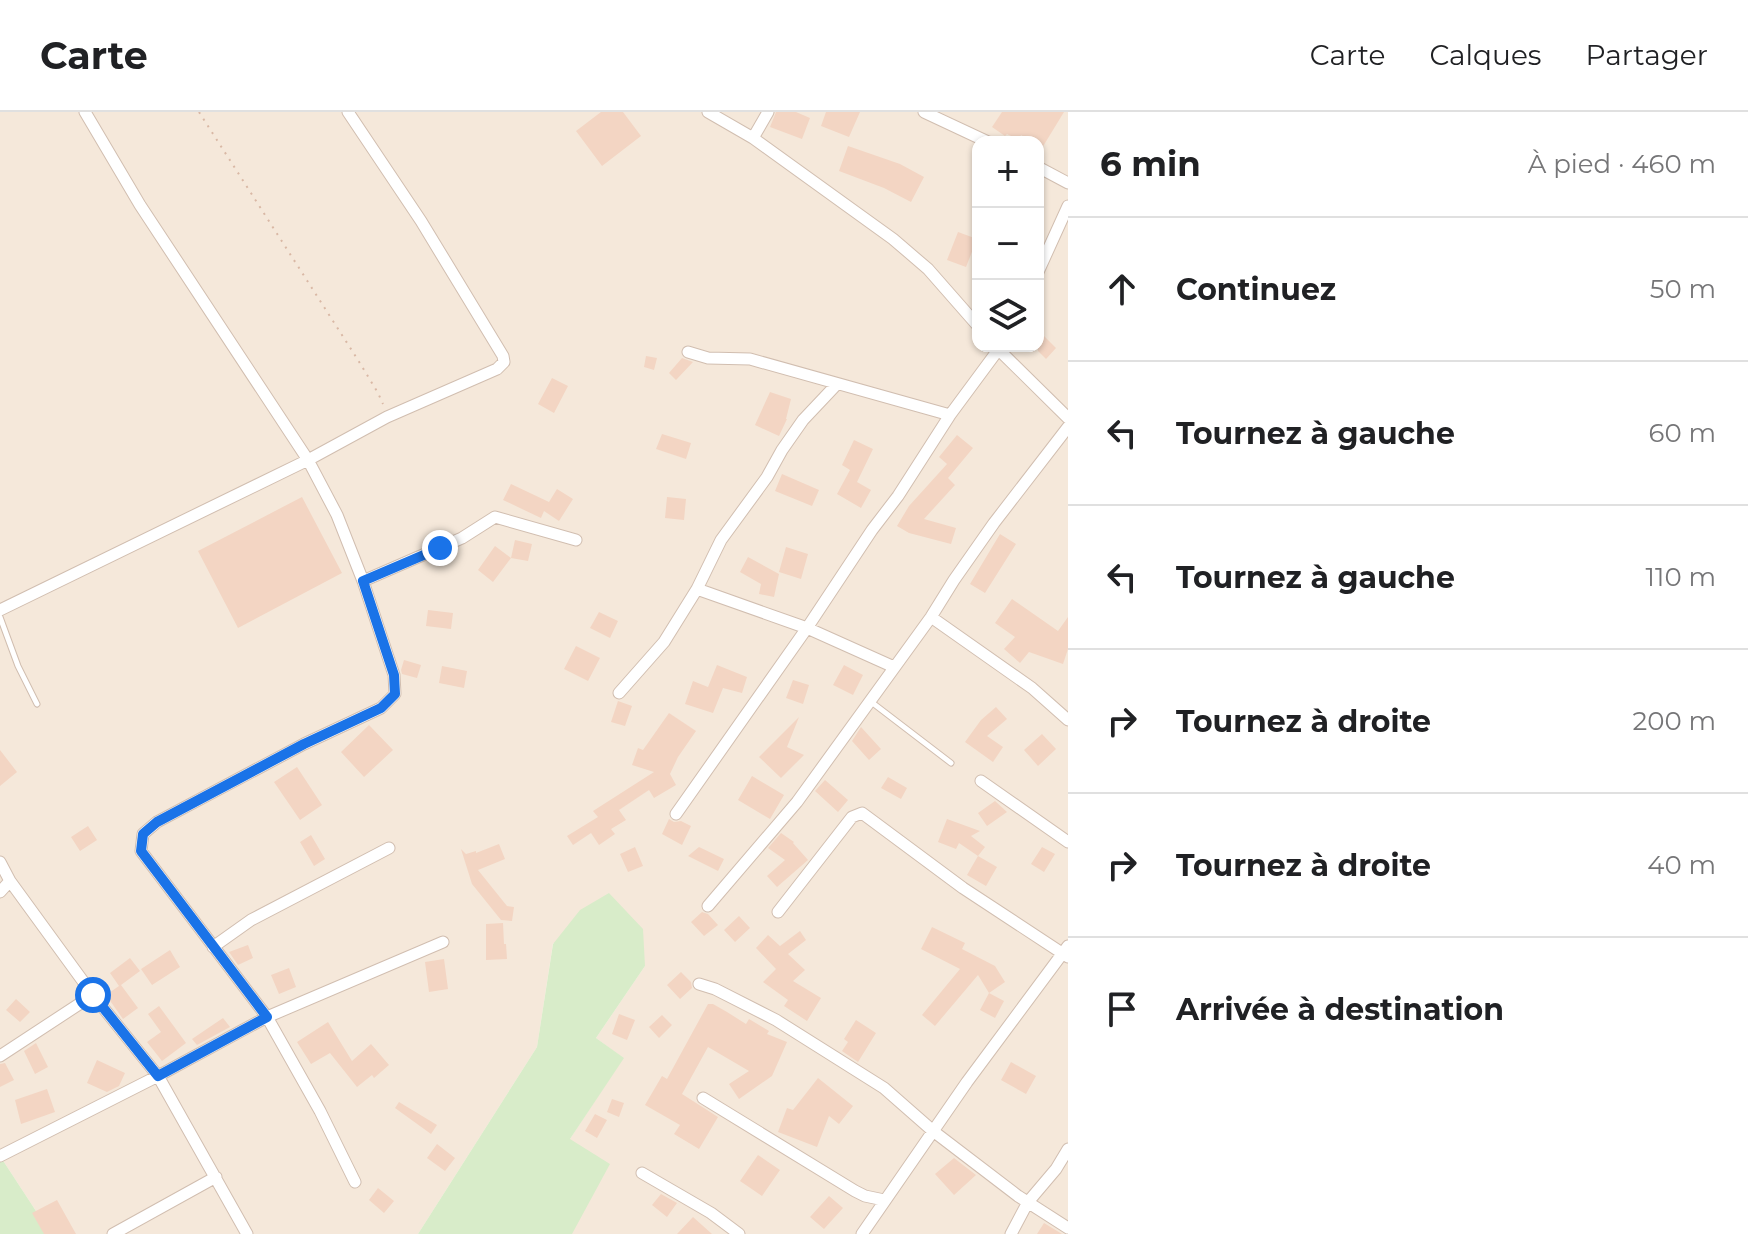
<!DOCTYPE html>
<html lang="fr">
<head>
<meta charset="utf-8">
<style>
  body { margin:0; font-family:Montserrat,sans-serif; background:#f6f6f6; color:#202124 }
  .controls { position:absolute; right:24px; top:24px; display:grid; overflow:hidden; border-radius:16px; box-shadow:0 2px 6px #0004 }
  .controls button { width:72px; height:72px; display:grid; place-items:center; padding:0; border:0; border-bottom:2px solid #e0e0e0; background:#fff; color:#202124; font:40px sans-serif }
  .stop { position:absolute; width:24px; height:24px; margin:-18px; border:6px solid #1a73e8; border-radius:50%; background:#fff }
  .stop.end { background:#1a73e8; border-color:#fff; box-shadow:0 2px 8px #0008 }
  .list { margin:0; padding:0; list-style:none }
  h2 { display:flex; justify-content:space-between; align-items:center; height:104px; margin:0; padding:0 32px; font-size:34px }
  h2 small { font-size:26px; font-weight:400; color:#757577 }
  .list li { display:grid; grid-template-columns:52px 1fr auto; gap:24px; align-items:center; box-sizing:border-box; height:144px; padding:0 32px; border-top:2px solid #e0e0e0 }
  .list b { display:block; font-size:30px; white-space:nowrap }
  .list em { font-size:26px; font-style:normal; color:#757577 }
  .icon { flex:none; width:44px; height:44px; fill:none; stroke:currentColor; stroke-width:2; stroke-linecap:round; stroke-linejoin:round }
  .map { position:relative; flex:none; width:1068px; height:1122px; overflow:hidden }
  header { display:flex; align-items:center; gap:48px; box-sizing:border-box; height:112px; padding:0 40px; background:#fff; border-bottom:2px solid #e0e0e0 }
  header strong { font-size:38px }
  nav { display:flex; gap:44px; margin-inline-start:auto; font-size:28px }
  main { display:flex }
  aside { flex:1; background:#fff }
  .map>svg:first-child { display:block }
</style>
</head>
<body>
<header>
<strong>Carte</strong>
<nav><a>Carte</a><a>Calques</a><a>Partager</a></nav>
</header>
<main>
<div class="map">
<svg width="1068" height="1122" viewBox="0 0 1068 1122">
  <rect width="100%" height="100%" fill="#fdf6ec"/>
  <path fill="#f5e8da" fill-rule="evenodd" d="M 0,0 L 1068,0 L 1068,1122 L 572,1122 L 570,1027 L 623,946 L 596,926 L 645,854 L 553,831 L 537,935 L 418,1122 L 51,1122 L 0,1044 ZM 978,30 L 1038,30 L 1038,234 L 978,234 Z"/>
  <path fill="#d8ecc9" d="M 609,781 L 643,817 L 645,854 L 596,926 L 624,946 L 570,1027 L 610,1052 L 572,1122 L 418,1122 L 537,935 L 553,832 L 580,798 Z
    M 0,1044 L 51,1122 L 0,1122 Z"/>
  <path fill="#f3d5c3" d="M 601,0 L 623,0 L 641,24 L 602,54 L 576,19 Z
    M 776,0 L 796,0 L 810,6 L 802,27 L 770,15 Z
    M 826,0 L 860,0 L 849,25 L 821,14 Z
    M 1002,0 L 1064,0 L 1042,36 L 1038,33 L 1038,30 L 1032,30 L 1021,23 L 1019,28 L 1007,22 L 1005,24 L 992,15 Z
    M 848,34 L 900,52 L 924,65 L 911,90 L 884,76 L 839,59 Z
    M 958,120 L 977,127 L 966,155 L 947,148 Z
    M 1038,218 L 1056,236 L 1046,247 L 1038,239 Z
    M 646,244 L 657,246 L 654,258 L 644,255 Z
    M 682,246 L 693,250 L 676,268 L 669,261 Z
    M 552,266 L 568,274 L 554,301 L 538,292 Z
    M 770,280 L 791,287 L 786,307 L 787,307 L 779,324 L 755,313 Z
    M 662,322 L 691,331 L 686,347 L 656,337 Z
    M 957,323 L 973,336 L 948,366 L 955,373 L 924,407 L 956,416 L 951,432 L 909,421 L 897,414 L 909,394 L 947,352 L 939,345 Z
    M 854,328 L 873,337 L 857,370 L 871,378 L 861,396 L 837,382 L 850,358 L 842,353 Z
    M 782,362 L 819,378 L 812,394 L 775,379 Z
    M 511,372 L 549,390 L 557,377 L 573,387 L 559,409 L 544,399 L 541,406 L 503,388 Z
    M 302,385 L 342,461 L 238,516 L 198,439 Z
    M 667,385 L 686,387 L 684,408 L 665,406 Z
    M 1000,422 L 1016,432 L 985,481 L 970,472 Z
    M 515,428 L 532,432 L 528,449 L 511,446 Z
    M 495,434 L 511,446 L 493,470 L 478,458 Z
    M 786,435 L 808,442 L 801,467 L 779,460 Z
    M 748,445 L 779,462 L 774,485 L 759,482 L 761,472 L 740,460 Z
    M 1012,487 L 1058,519 L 1068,505 L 1068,537 L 1063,552 L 1029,540 L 1020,551 L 1004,537 L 1015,525 L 995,511 Z
    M 428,498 L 453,501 L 451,517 L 426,514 Z
    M 599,500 L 618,509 L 610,526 L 590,516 Z
    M 576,534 L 600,546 L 588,569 L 564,557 Z
    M 404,548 L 421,553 L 417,566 L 402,562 L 401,558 Z
    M 717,553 L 747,565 L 742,581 L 723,576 L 713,601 L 685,592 L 693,569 L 708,575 Z
    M 844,553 L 863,563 L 853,583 L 833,573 Z
    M 442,554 L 467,559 L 464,576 L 439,571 Z
    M 793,568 L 809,573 L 803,592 L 786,586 Z
    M 618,589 L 632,594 L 625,614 L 611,610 Z
    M 996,595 L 1007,607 L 987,624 L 1003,635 L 993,650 L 965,630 L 981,608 Z
    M 669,601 L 696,619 L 678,645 L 670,662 L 676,673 L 654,686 L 649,678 L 619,698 L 626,708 L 611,717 L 615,722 L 599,733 L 591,721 L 573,733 L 567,724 L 598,705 L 593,699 L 654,660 L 632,653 L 638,636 L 643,638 Z
    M 799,605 L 787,635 L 804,643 L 781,666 L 759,645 Z
    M 369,613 L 393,638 L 364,665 L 341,640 Z
    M 861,615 L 881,637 L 869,648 L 852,629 Z
    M 1042,622 L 1056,637 L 1038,654 L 1024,638 Z
    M 0,638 L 17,660 L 0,674 Z
    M 297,655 L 322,693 L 300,708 L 274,670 Z
    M 752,664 L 784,683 L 770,707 L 738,688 Z
    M 888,665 L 907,676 L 901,687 L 881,676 Z
    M 825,668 L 848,688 L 838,700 L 815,679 Z
    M 995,689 L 1007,700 L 987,714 L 978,701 Z
    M 669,707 L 674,710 L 681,709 L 691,714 L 682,733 L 662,722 Z
    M 947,707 L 980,719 L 971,724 L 985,735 L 978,744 L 959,731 L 956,737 L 938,730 Z
    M 88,714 L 97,728 L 80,739 L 71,725 Z
    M 781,721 L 794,730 L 793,731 L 808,748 L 777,775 L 767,764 L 785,748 L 768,736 Z
    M 311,723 L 325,747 L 314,754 L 300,730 Z
    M 499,732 L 505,747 L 478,758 L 507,794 L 514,795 L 512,809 L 501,808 L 472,772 L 461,737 L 466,742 L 476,739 L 476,741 Z
    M 635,735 L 643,754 L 628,760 L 620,742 Z
    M 699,735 L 724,747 L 718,759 L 688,744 Z
    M 1042,735 L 1055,742 L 1044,760 L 1031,752 Z
    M 978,744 L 997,755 L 986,774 L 967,763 Z
    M 702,800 L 708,802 L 718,813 L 704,824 L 691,810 Z
    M 739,804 L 750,816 L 735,830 L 724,818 Z
    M 503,811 L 504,832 L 506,832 L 507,847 L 486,848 L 486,812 Z
    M 932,815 L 965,831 L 962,837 L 995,854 L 1005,870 L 989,881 L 978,863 L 935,914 L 922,903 L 960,857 L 921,837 Z
    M 800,819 L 806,828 L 788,842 L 805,858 L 793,869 L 821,886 L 807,909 L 784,894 L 788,888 L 763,870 L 776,857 L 756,836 L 768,823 L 780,834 Z
    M 248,833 L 253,846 L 238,853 L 229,840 Z
    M 170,838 L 180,855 L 152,873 L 141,857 Z
    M 130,846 L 140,859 L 121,873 L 138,896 L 123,907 L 106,883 L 119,874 L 110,861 Z
    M 444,847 L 448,877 L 429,880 L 425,850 Z
    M 289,856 L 296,875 L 279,882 L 271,863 Z
    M 681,860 L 691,870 L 692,876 L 680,887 L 667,873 Z
    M 989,881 L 1004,889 L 995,906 L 980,898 Z
    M 16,887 L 30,900 L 20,910 L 6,898 Z
    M 708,892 L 713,892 L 727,900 L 746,912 L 749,907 L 769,919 L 767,922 L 787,930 L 772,964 L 739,987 L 729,972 L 749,959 L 708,935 L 682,982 L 718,1005 L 699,1037 L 674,1022 L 680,1013 L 645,993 L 662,964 L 667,967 Z
    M 159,894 L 186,931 L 162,949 L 147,930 L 161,920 L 148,902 Z
    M 619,902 L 635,908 L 627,928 L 612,922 Z
    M 662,903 L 672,913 L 659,926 L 649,915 Z
    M 223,906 L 230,915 L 197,933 L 192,927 Z
    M 856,908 L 876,921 L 858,950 L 842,939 L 848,930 L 844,927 Z
    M 328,910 L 352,949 L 371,932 L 389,953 L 374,966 L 372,963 L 357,975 L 330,941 L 311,952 L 297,930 Z
    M 36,931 L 48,955 L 35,962 L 24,939 Z
    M 97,948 L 125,961 L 119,974 L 107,980 L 87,971 Z
    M 1011,950 L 1036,964 L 1026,982 L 1001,968 Z
    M 5,951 L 14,968 L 0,975 L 0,952 Z
    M 818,966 L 853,994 L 839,1012 L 829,1004 L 817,1035 L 778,1020 L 787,996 L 793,998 Z
    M 47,977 L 55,1000 L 21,1012 L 15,988 Z
    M 612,987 L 624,991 L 619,1005 L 607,1000 Z
    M 399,990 L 437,1013 L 431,1022 L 395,996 Z
    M 595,1002 L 607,1008 L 597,1026 L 585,1019 Z
    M 437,1032 L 455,1046 L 445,1059 L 427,1046 Z
    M 758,1043 L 780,1058 L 762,1084 L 740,1069 Z
    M 954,1046 L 976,1063 L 954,1083 L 935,1062 Z
    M 378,1076 L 394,1089 L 384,1101 L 369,1088 Z
    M 661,1082 L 677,1091 L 667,1105 L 652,1093 Z
    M 829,1084 L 843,1096 L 824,1117 L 810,1105 Z
    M 57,1088 L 76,1122 L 44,1122 L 32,1101 Z
    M 693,1105 L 712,1122 L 677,1122 Z
    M 1044,1111 L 1062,1122 L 1037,1122 Z"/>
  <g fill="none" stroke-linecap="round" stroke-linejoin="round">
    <defs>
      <path id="service" d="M 0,505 L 18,554 L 37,592
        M 870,589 L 951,651"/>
      <path id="minor" d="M 85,0 L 140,93 L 308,348 L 337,403 L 363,469 L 394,563 L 395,582 L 381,596 L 304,632 L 157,710 L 143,722 L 141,739 L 267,905 L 320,999 L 355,1070
        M 708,0 L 753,26 L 893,127 L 928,157 L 978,214
        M 924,0 L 988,30
        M 753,26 L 768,0
        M 1038,55 L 1068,71
        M 1038,160 L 1068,94
        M 995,234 L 1068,306
        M 688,240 L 708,246 L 750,247 L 950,303
        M 363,469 L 462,426 L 495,405 L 576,428
        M 697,477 L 807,516 L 894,555
        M 0,498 L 308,348 L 387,305 L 497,257 L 504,250 L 503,244 L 421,109 L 348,0
        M 931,505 L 1032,576 L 1068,608
        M 619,581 L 664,530 L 697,477 L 721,428 L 767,365 L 782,338 L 803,308 L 837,272
        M 981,669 L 1068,730
        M 676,702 L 807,516 L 872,418 L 898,384 L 950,303 L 1001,234
        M 0,750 L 10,769 L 93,883 L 158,964 L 247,1122
        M 0,780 L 10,769
        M 708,794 L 797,690 L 931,505 L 954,468 L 994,411 L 1068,315
        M 778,800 L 852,705 L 862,701 L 963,776 L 1068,845
        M 213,835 L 251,808 L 389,736
        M 699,872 L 715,877 L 776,908 L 884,976 L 933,1019 L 1018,1084 L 1068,1116
        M 0,944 L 93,883
        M 703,986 L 855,1079 L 865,1084 L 884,1088
        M 0,1044 L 158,964 L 267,905 L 443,830
        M 642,1061 L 711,1101 L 739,1122
        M 113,1122 L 216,1065
        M 862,1122 L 967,970 L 1068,834
        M 1011,1122 L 1028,1090 L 1056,1057 L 1068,1037"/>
    </defs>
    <use href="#service" stroke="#d1beb0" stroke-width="7"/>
    <use href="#minor" stroke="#d1beb0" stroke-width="13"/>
    <path stroke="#d9b8a5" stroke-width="2" stroke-dasharray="2 6" stroke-linecap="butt" d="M 199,0 L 358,248 L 378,281 L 383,292"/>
    <use href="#service" stroke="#fff" stroke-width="5"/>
    <use href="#minor" stroke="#fff" stroke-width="11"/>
  </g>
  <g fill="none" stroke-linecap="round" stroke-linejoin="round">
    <path stroke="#1a73e8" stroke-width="10" d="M 93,883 L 158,964 L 267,905 L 141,739 L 143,722 L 157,710 L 304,632 L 381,596 L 395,582 L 394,563 L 363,469 L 440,436"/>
  </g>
</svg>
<div class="controls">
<button>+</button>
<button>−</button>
<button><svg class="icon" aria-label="layers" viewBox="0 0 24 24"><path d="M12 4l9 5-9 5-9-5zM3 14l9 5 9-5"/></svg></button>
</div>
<div class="stop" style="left:93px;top:883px"></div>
<div class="stop end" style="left:440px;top:436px"></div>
</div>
<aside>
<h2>6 min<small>À pied · 460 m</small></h2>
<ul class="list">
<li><svg class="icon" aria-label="ahead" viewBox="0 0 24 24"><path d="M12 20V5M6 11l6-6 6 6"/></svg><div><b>Continuez</b></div><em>50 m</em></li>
<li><svg class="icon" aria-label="left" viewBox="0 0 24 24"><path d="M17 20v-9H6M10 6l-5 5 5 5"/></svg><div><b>Tournez à gauche</b></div><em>60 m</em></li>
<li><svg class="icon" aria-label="left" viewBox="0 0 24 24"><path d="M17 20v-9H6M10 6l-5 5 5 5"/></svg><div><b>Tournez à gauche</b></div><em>110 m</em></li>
<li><svg class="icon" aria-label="right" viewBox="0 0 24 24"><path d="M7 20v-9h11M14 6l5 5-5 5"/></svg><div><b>Tournez à droite</b></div><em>200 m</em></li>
<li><svg class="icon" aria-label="right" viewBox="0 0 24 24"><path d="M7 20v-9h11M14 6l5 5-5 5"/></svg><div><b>Tournez à droite</b></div><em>40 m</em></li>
<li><svg class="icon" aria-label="arrive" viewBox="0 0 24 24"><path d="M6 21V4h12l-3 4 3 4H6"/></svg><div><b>Arrivée à destination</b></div></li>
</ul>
</aside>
</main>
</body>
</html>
